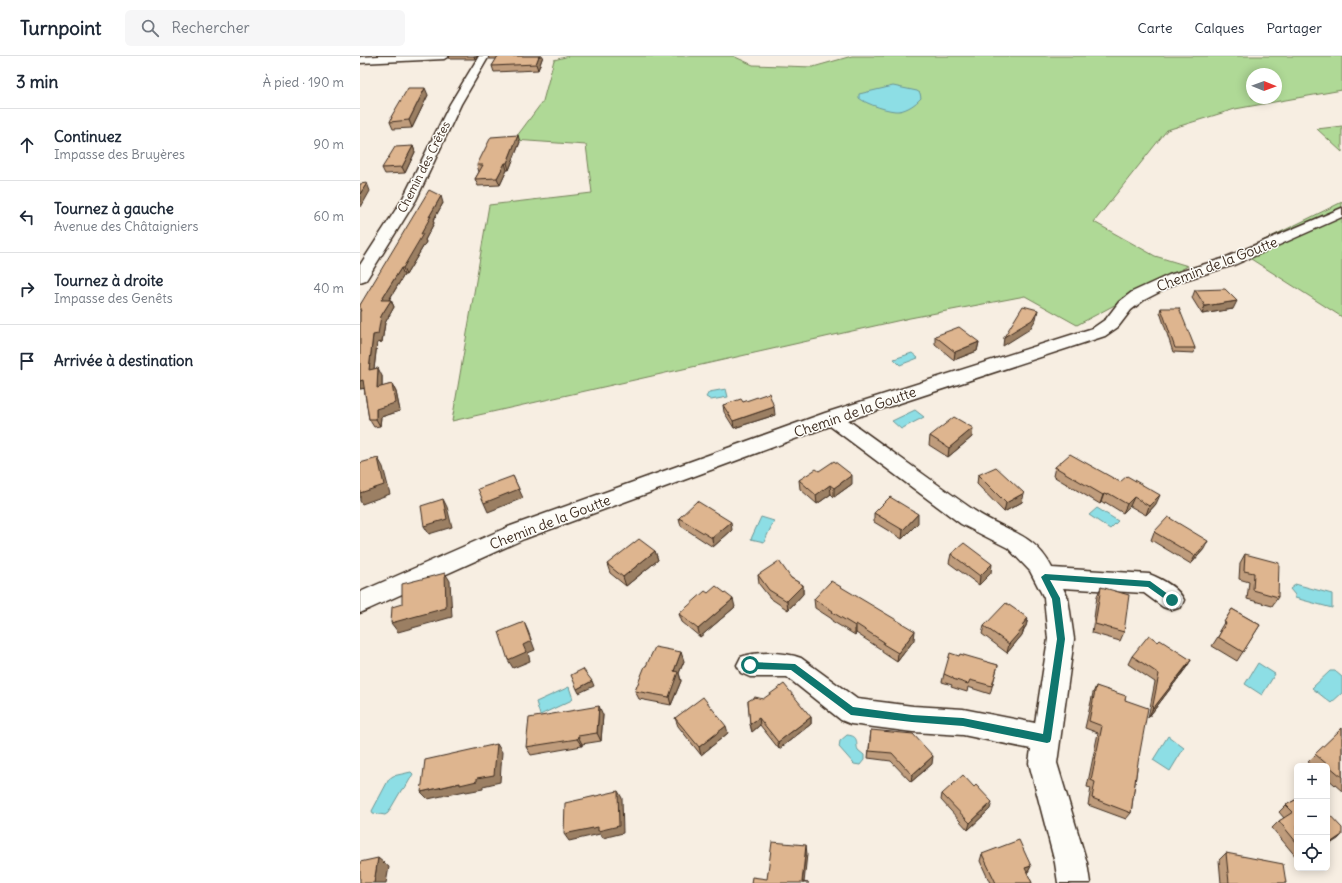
<!DOCTYPE html>
<html lang="fr">
<head>
<meta charset="utf-8">
<style>
  body { margin:0; font-family:Delius,sans-serif; background:#f6f6f7; color:#1f2937 }
  .controls { position:absolute; right:12px; bottom:12px; display:grid; overflow:hidden; border-radius:6px; box-shadow:0 2px 10px #0003 }
  .controls button { width:36px; height:36px; display:grid; place-items:center; padding:0; border:0; border-bottom:1px solid #e0e1e3; background:#fff; color:#1f2937; font:20px sans-serif }
  .compass { position:absolute; left:886px; top:12px; width:36px; height:36px; border-radius:50%; background:#fff; box-shadow:0 2px 10px #0003; rotate:91deg }
  .stop { position:absolute; width:12px; height:12px; margin:-9px; border:3px solid #0f766e; border-radius:50%; background:#fff }
  .stop.end { background:#0f766e; border-color:#fff; box-shadow:0 1px 4px #0008 }
  .list { margin:0; padding:0; list-style:none }
  h2 { display:flex; justify-content:space-between; align-items:center; height:52px; margin:0; padding:0 16px; font-size:17px }
  h2 small { font-size:13px; font-weight:400; color:#747a83 }
  .list li { display:grid; grid-template-columns:26px 1fr auto; gap:12px; align-items:center; box-sizing:border-box; height:72px; padding:0 16px; border-top:1px solid #e0e1e3 }
  .list b { display:block; font-size:15px; white-space:nowrap }
  .list p { margin:0; font-size:13px; white-space:nowrap; color:#747a83 }
  .list em { font-size:13px; font-style:normal; color:#747a83 }
  .icon { flex:none; width:22px; height:22px; fill:none; stroke:currentColor; stroke-width:2; stroke-linecap:round; stroke-linejoin:round }
  .map { position:relative; flex:none; width:982px; height:827px; overflow:hidden }
  header { display:flex; align-items:center; gap:24px; box-sizing:border-box; height:56px; padding:0 20px; background:#fff; border-bottom:1px solid #e0e1e3 }
  header strong { font-size:19px }
  nav { display:flex; gap:22px; margin-inline-start:auto; font-size:14px }
  .search { width:280px; height:36px; background:#f6f6f7; display:flex; align-items:center; gap:10px; box-sizing:border-box; padding:0 14px; border-radius:6px; color:#747a83; font-size:15px }
  main { display:flex }
  aside { flex:1; background:#fff }
  .map>svg:first-child { display:block }
</style>
</head>
<body>
<header>
<strong>Turnpoint</strong>
<div class="search"><svg class="icon" aria-label="search" viewBox="0 0 24 24"><circle cx="10" cy="10" r="6"/><path d="M15 15l6 6"/></svg>Rechercher</div>
<nav><a>Carte</a><a>Calques</a><a>Partager</a></nav>
</header>
<main>
<aside>
<h2>3 min<small>À pied · 190 m</small></h2>
<ul class="list">
<li><svg class="icon" aria-label="ahead" viewBox="0 0 24 24"><path d="M12 20V5M6 11l6-6 6 6"/></svg><div><b>Continuez</b><p>Impasse des Bruyères</p></div><em>90 m</em></li>
<li><svg class="icon" aria-label="left" viewBox="0 0 24 24"><path d="M17 20v-9H6M10 6l-5 5 5 5"/></svg><div><b>Tournez à gauche</b><p>Avenue des Châtaigniers</p></div><em>60 m</em></li>
<li><svg class="icon" aria-label="right" viewBox="0 0 24 24"><path d="M7 20v-9h11M14 6l5 5-5 5"/></svg><div><b>Tournez à droite</b><p>Impasse des Genêts</p></div><em>40 m</em></li>
<li><svg class="icon" aria-label="arrive" viewBox="0 0 24 24"><path d="M6 21V4h12l-3 4 3 4H6"/></svg><div><b>Arrivée à destination</b></div></li>
</ul>
</aside>
<div class="map">
<svg width="982" height="827" viewBox="0 0 982 827">
  <rect width="100%" height="100%" fill="#f7eee2"/>
  <filter id="ink" filterUnits="userSpaceOnUse"><feTurbulence type="fractalNoise" baseFrequency=".025" numOctaves="2"/><feDisplacementMap in="SourceGraphic" scale="8" xChannelSelector="R" yChannelSelector="G"/><feConvolveMatrix kernelMatrix="1 2 1 2 8 2 1 2 1" color-interpolation-filters="sRGB"/></filter>
  <g filter="url(#ink)">
    <path fill="#afd996" stroke="#75825a" fill-rule="evenodd" d="M 209,0 L 373,0 L 393,9 L 453,11 L 492,0 L 982,0 L 982,34 L 875,53 L 807,74 L 734,166 L 795,200 L 828,210 L 717,269 L 665,240 L 550,262 L 92,365 L 129,149 L 232,137 L 226,89 L 154,84 L 183,45 L 194,4 ZM 892,18 L 916,18 L 916,42 L 892,42 Z
      M 982,70 L 982,96 L 957,73 Z
      M 982,146 L 982,261 L 880,196 Z"/>
    <path fill="#8ddee5" stroke="#6c9695" d="M 533,30 L 557,35 L 560,37 L 561,42 C 556,48 547,54 539,55 C 530,56 506,48 499,42 L 499,38 Z
      M 552,297 L 558,302 L 540,309 L 534,303 Z
      M 366,333 L 368,341 L 351,344 L 346,341 L 349,336 Z
      M 555,354 L 564,361 L 541,373 L 532,365 Z
      M 737,452 L 758,465 L 750,473 L 729,459 Z
      M 401,461 L 414,465 L 404,486 L 391,483 Z
      M 935,528 L 972,538 L 972,552 L 935,542 L 935,539 L 930,533 L 934,530 Z
      M 898,607 L 915,618 L 902,639 L 885,628 Z
      M 970,615 L 975,615 L 982,621 L 982,637 L 971,647 L 952,632 Z
      M 209,631 L 213,643 L 212,644 L 180,659 L 176,646 Z
      M 487,679 C 500,680 495,687 498,694 C 500,696 502,697 504,699 L 504,704 L 500,709 L 494,708 L 479,691 L 480,685 Z
      M 808,680 L 824,692 L 810,715 L 793,704 Z
      M 51,716 L 53,718 L 45,732 L 42,733 L 28,757 L 25,759 L 13,757 L 12,755 L 29,723 L 33,720 Z"/>
    <g fill="none" stroke-linecap="round" stroke-linejoin="round">
      <defs>
        <path id="minor" d="M 18,0 L 89,0 L 84,3 L 0,7 L 0,1 Z
          M 119,0 L 129,0 L 101,48 L 56,144 L 8,221 L 6,224 L 0,226 L 0,209 L 42,144 L 90,48 Z
          M 982,152 L 982,161 L 874,209 L 821,225 L 784,244 L 771,254 L 758,271 L 745,280 L 488,364 C 530,394 572,425 615,455 C 644,475 674,476 692,512 L 789,518 C 802,523 818,532 824,544 L 821,551 L 812,554 L 803,551 L 784,537 L 703,532 L 708,542 L 714,583 L 697,707 L 727,807 L 730,827 L 698,827 L 695,807 L 669,707 L 671,693 L 603,679 L 553,676 L 491,668 L 481,664 L 427,621 L 390,621 L 381,617 L 377,609 L 381,601 C 396,595 426,596 441,602 L 497,643 L 553,650 L 603,653 L 675,667 L 688,583 L 684,542 L 670,515 L 648,492 L 601,468 L 470,370 L 164,483 L 0,557 L 0,536 L 148,471 L 465,357 L 733,272 L 746,263 L 759,246 L 772,236 L 809,219 L 862,203 Z"/>
      </defs>
      <use href="#minor" stroke="#3b2a1e" stroke-width="3"/>
      <use href="#minor" fill="#fdfcf7" fill-rule="evenodd"/>
    </g>
    <path fill="#bf9c7b" stroke="#3b2a1e" d="M 89,0 L 118,0 L 115,3 L 90,3 Z
      M 128,0 L 183,0 L 178,14 L 134,16 L 132,10 L 137,3 L 129,3 Z
      M 68,39 L 52,72 L 33,73 L 30,66 L 32,63 L 31,61 Z
      M 160,86 L 149,114 L 147,114 L 140,129 L 118,130 L 115,123 L 119,116 L 117,109 Z
      M 53,90 L 55,96 L 45,117 L 25,118 L 22,112 Z
      M 83,147 L 73,165 L 74,167 L 65,184 L 66,186 L 46,219 L 44,219 L 29,244 L 31,244 L 34,251 L 25,267 L 22,286 L 17,287 L 14,313 L 22,320 L 22,331 L 32,328 L 36,336 L 40,355 L 21,361 L 20,370 L 14,371 L 9,363 L 4,332 L 0,333 L 0,249 Z
      M 835,234 L 873,253 L 842,258 L 832,242 Z
      M 801,252 L 835,292 L 834,297 L 813,296 L 800,256 Z
      M 575,280 L 619,286 L 617,295 L 594,304 L 575,288 Z
      M 383,346 L 415,359 L 374,372 L 364,356 L 363,349 Z
      M 570,380 L 612,381 L 588,401 L 569,389 Z
      M 695,411 L 796,448 L 786,459 L 770,450 L 763,457 L 745,446 L 744,448 L 741,446 L 740,448 L 693,420 Z
      M 459,415 L 492,428 L 474,441 L 471,438 L 457,448 L 440,433 L 439,424 Z
      M 618,419 L 664,437 L 662,446 L 644,456 L 617,428 Z
      M 514,457 L 558,467 L 542,483 L 514,466 Z
      M 319,462 L 372,474 L 353,491 L 321,470 Z
      M 794,476 L 844,493 L 831,508 L 791,484 Z
      M 295,495 L 298,504 L 266,530 L 250,517 L 247,508 Z
      M 591,498 L 631,517 L 619,529 L 589,507 Z
      M 885,498 L 918,541 L 912,550 L 887,543 L 889,526 L 879,523 L 880,507 Z
      M 398,519 L 431,522 L 443,529 L 443,538 L 428,554 L 410,542 L 399,528 Z
      M 741,531 L 764,576 L 760,585 L 732,577 L 737,540 Z
      M 348,537 L 375,551 L 340,581 L 322,566 L 319,558 Z
      M 454,543 L 554,584 L 537,606 L 522,596 L 522,594 L 496,577 L 495,579 L 472,565 L 472,563 L 455,552 Z
      M 872,553 L 900,569 L 877,605 L 852,590 L 861,576 L 859,575 Z
      M 668,562 L 666,570 L 664,573 L 662,579 L 647,597 L 622,578 L 624,570 Z
      M 798,586 L 831,604 L 826,612 L 788,662 L 795,626 L 768,608 L 772,600 Z
      M 599,600 L 638,609 L 630,638 L 608,631 L 607,636 L 591,631 L 592,629 L 582,626 L 584,618 Z
      M 324,605 L 319,617 L 321,625 L 311,649 L 279,643 L 275,635 L 286,610 Z
      M 736,630 L 765,644 L 777,712 L 771,757 L 766,763 L 728,749 L 731,732 L 727,731 L 738,677 L 725,672 L 733,637 Z
      M 388,645 L 451,661 L 451,668 L 419,693 L 400,669 L 392,676 L 390,668 Z
      M 243,659 L 241,685 L 222,688 L 222,690 L 171,699 L 166,691 Z
      M 315,662 L 368,677 L 341,699 L 318,670 Z
      M 982,672 L 982,735 L 967,722 L 967,710 L 953,710 L 948,706 Z
      M 511,674 L 572,708 L 551,726 L 531,705 L 508,702 Z
      M 582,738 L 630,753 L 608,774 L 581,744 Z
      M 937,743 L 937,802 L 912,772 L 919,765 L 924,762 L 919,756 L 926,749 Z
      M 866,797 L 926,827 L 861,827 L 859,804 Z
      M 622,798 L 671,810 L 668,816 L 667,817 L 672,827 L 630,827 L 620,805 Z"/>
    <path fill="#9b7f64" stroke="#3b2a1e" d="M 114,0 L 118,0 L 115,3 Z
      M 179,0 L 183,0 L 178,14 L 176,8 Z
      M 65,32 L 68,39 L 52,72 L 49,64 Z
      M 158,79 L 160,86 L 149,114 L 147,107 Z
      M 53,90 L 55,96 L 45,117 L 42,111 Z
      M 145,107 L 147,114 L 140,129 L 137,122 Z
      M 7,127 L 10,135 L 1,151 L 0,149 L 0,138 Z
      M 81,140 L 83,147 L 73,165 L 74,167 L 65,184 L 66,186 L 46,219 L 43,212 L 61,178 L 69,161 Z
      M 41,212 L 44,219 L 24,252 L 21,244 Z
      M 31,244 L 34,251 L 25,267 L 22,286 L 17,287 L 13,322 L 9,314 L 13,279 L 21,260 Z
      M 877,245 L 873,253 L 842,258 L 845,250 Z
      M 678,254 L 676,263 L 670,273 L 643,290 L 644,281 Z
      M 619,286 L 617,295 L 594,304 L 595,296 Z
      M 18,312 L 22,320 L 22,340 L 17,332 Z
      M 3,324 L 7,332 L 0,333 L 0,325 Z
      M 32,328 L 36,336 L 40,355 L 21,361 L 20,370 L 16,363 L 16,353 Z
      M 414,351 L 415,359 L 374,372 L 373,365 Z
      M 613,372 L 612,381 L 588,401 L 589,392 Z
      M 18,402 L 23,411 L 30,438 L 2,448 L 0,445 L 0,437 Z
      M 492,419 L 492,428 L 474,441 L 474,432 Z
      M 153,420 L 163,442 L 128,456 L 124,447 Z
      M 470,429 L 471,438 L 457,448 L 456,439 Z
      M 664,437 L 662,446 L 644,456 L 646,447 Z
      M 744,438 L 741,446 L 740,448 L 743,439 Z
      M 800,439 L 796,448 L 786,459 L 789,450 Z
      M 774,441 L 770,450 L 763,457 L 767,448 Z
      M 83,443 L 87,451 L 92,471 L 69,478 L 64,470 Z
      M 558,458 L 558,467 L 542,483 L 543,474 Z
      M 371,466 L 372,474 L 353,491 L 352,482 Z
      M 848,485 L 844,493 L 831,508 L 835,500 Z
      M 295,495 L 298,504 L 266,530 L 263,521 Z
      M 632,508 L 631,517 L 619,529 L 620,520 Z
      M 85,517 L 90,525 L 92,561 L 38,576 L 31,567 Z
      M 443,529 L 443,538 L 428,554 L 427,545 Z
      M 373,543 L 375,551 L 340,581 L 338,573 Z
      M 668,562 L 666,570 L 664,573 L 662,579 L 647,597 L 649,588 L 662,569 Z
      M 164,566 L 168,575 L 175,594 L 168,597 L 170,605 L 153,612 L 148,604 L 163,589 Z
      M 496,568 L 496,577 L 495,579 L 495,570 Z
      M 555,575 L 554,584 L 537,606 L 538,597 Z
      M 321,596 L 324,605 L 319,617 L 321,625 L 311,649 L 309,641 L 314,615 Z
      M 831,604 L 826,612 L 788,662 L 792,654 Z
      M 232,625 L 234,630 L 219,637 L 217,633 Z
      M 239,650 L 243,659 L 241,685 L 237,677 Z
      M 451,661 L 451,668 L 419,693 L 418,686 Z
      M 399,662 L 400,669 L 392,676 L 390,668 Z
      M 366,670 L 368,677 L 341,699 L 339,691 Z
      M 218,680 L 222,688 L 222,690 L 217,683 Z
      M 137,688 L 142,696 L 140,726 L 123,730 L 123,733 L 106,736 L 105,735 L 68,743 L 61,736 L 100,727 L 117,722 Z
      M 573,700 L 572,708 L 551,726 L 552,719 Z
      M 258,735 L 262,742 L 263,777 L 243,782 L 240,778 L 209,785 L 204,778 Z
      M 632,746 L 630,753 L 608,774 L 610,767 Z
      M 982,779 L 978,783 L 967,790 L 967,789 Z
      M 446,789 L 447,798 L 444,827 L 442,827 Z
      M 18,802 L 29,811 L 26,827 L 14,827 Z
      M 671,810 L 668,816 L 662,818 L 665,812 Z"/>
    <path fill="#deb58f" stroke="#3b2a1e" d="M 138,0 L 179,0 L 176,8 L 132,10 Z
      M 48,32 L 65,32 L 49,64 L 30,66 L 32,61 L 31,61 Z
      M 158,79 L 147,107 L 145,107 L 137,122 L 115,123 L 123,109 L 117,109 L 131,81 Z
      M 53,90 L 42,111 L 22,112 L 35,91 Z
      M 7,127 L 0,138 L 0,128 Z
      M 69,134 L 81,140 L 69,161 L 71,160 L 61,178 L 63,178 L 43,212 L 41,212 L 21,244 L 31,244 L 21,260 L 18,278 L 13,279 L 9,314 L 18,312 L 17,332 L 32,328 L 35,347 L 16,353 L 16,363 L 9,363 L 3,324 L 0,325 L 0,256 L 1,254 L 0,254 L 0,249 Z
      M 865,233 L 877,245 L 845,250 L 835,234 Z
      M 663,250 L 678,254 L 672,264 L 644,281 Z
      M 801,252 L 819,252 L 835,292 L 815,292 Z
      M 599,271 L 619,286 L 595,296 L 575,280 Z
      M 409,337 L 414,351 L 373,365 L 363,349 L 381,343 L 383,346 Z
      M 594,361 L 613,372 L 589,392 L 570,380 Z
      M 710,398 L 760,426 L 767,420 L 800,439 L 789,450 L 774,441 L 767,448 L 748,437 L 747,439 L 744,438 L 743,439 L 695,411 Z
      M 18,402 L 24,429 L 0,437 L 0,407 Z
      M 474,405 L 492,419 L 474,432 L 470,429 L 456,439 L 439,424 L 456,413 L 459,415 Z
      M 636,411 L 664,437 L 646,447 L 618,419 Z
      M 153,420 L 159,433 L 124,447 L 118,433 Z
      M 530,441 L 558,458 L 543,474 L 514,457 Z
      M 83,443 L 87,463 L 64,470 L 61,450 Z
      M 337,445 L 371,466 L 352,482 L 319,462 Z
      M 808,461 L 848,485 L 835,500 L 794,476 Z
      M 279,483 L 295,495 L 263,521 L 247,508 Z
      M 604,487 L 632,508 L 620,520 L 591,498 Z
      M 885,498 L 919,507 L 918,541 L 893,534 L 894,517 L 884,515 Z
      M 419,505 L 431,522 L 443,529 L 427,545 L 409,534 L 398,519 Z
      M 85,517 L 86,552 L 31,567 L 32,551 L 42,548 L 42,528 Z
      M 471,525 L 555,575 L 538,597 L 523,588 L 524,586 L 496,568 L 495,570 L 472,556 L 473,555 L 454,543 Z
      M 356,530 L 373,543 L 338,573 L 319,558 L 345,535 L 348,537 Z
      M 741,531 L 769,539 L 764,576 L 735,568 Z
      M 646,547 L 668,562 L 662,569 L 664,571 L 649,588 L 624,570 Z
      M 872,553 L 900,569 L 883,596 L 858,581 L 866,567 L 864,566 Z
      M 164,566 L 171,585 L 163,589 L 166,596 L 148,604 L 139,576 Z
      M 789,579 L 798,586 L 800,584 L 831,604 L 792,654 L 799,618 L 772,600 Z
      M 295,591 L 321,596 L 314,615 L 318,616 L 309,641 L 275,635 L 285,610 L 286,610 Z
      M 590,597 L 599,600 L 600,598 L 638,609 L 632,630 L 610,624 L 608,628 L 593,623 L 593,622 L 584,618 Z
      M 223,613 L 232,625 L 217,633 L 211,619 Z
      M 424,628 L 451,661 L 418,686 L 399,662 L 390,668 L 388,645 L 395,641 L 403,643 Z
      M 736,630 L 766,640 L 765,644 L 788,652 L 777,712 L 771,757 L 732,742 L 735,726 L 731,724 L 742,670 L 729,665 Z
      M 343,641 L 366,670 L 339,691 L 315,662 Z
      M 239,650 L 237,677 L 218,680 L 217,683 L 166,691 L 169,662 Z
      M 982,672 L 982,721 L 955,698 Z
      M 511,674 L 553,678 L 573,700 L 552,719 L 532,697 L 509,695 Z
      M 137,688 L 134,719 L 117,722 L 117,725 L 100,729 L 100,727 L 61,736 L 65,704 Z
      M 603,719 L 614,731 L 616,729 L 632,746 L 610,767 L 582,738 Z
      M 258,735 L 259,770 L 238,775 L 238,771 L 204,778 L 205,747 Z
      M 937,743 L 937,787 L 919,765 L 933,756 L 926,749 Z
      M 967,756 L 982,772 L 982,779 L 967,789 Z
      M 659,784 L 671,810 L 665,812 L 672,827 L 636,827 L 622,798 Z
      M 412,786 L 446,789 L 442,826 L 449,827 L 391,827 L 392,821 L 407,823 Z
      M 866,797 L 923,808 L 926,827 L 869,827 Z
      M 18,802 L 14,827 L 0,827 L 0,806 Z"/>
  </g>
  <path fill="#0f766e" d="M 685,518 L 790,525 L 816,544 L 815,546 L 809,546 L 788,531 L 690,524 L 700,542 L 705,583 L 691,683 L 690,686 L 687,687 L 603,670 L 552,666 L 491,659 L 431,614 L 390,613 L 386,609 L 390,606 L 435,608 L 493,651 L 552,659 L 603,662 L 683,678 L 697,583 L 692,543 L 681,521 Z"/>
  <g text-anchor="middle" stroke-width="3" stroke-linejoin="round" paint-order="stroke">
    <g font-size="12" fill="#3b2a1e" stroke="#fdfcf7">
      <text transform="translate(64 111) rotate(-63)" y="4">Chemin des Crêtes</text>
    </g>
    <g font-size="14" fill="#3b2a1e" stroke="#fdfcf7">
      <text transform="translate(857 208) rotate(-21)" y="5">Chemin de la Goutte</text>
      <text transform="translate(495 356) rotate(-19)" y="5">Chemin de la Goutte</text>
      <text transform="translate(190 466) rotate(-21)" y="5">Chemin de la Goutte</text>
    </g>
  </g>
</svg>
<div class="controls">
<button>+</button>
<button>−</button>
<button><svg class="icon" aria-label="locate" viewBox="0 0 24 24"><circle cx="12" cy="12" r="6"/><path d="M12 2v4M12 18v4M2 12h4M18 12h4"/></svg></button>
</div>
<svg class="compass" viewBox="-18 -18 36 36"><path d="M0-13l5 13h-10z" fill="#e53935"/><path d="M0 13l5-13h-10z" fill="#747a83"/></svg>
<div class="stop" style="left:390px;top:609px"></div>
<div class="stop end" style="left:812px;top:544px"></div>
</div>
</main>
</body>
</html>
